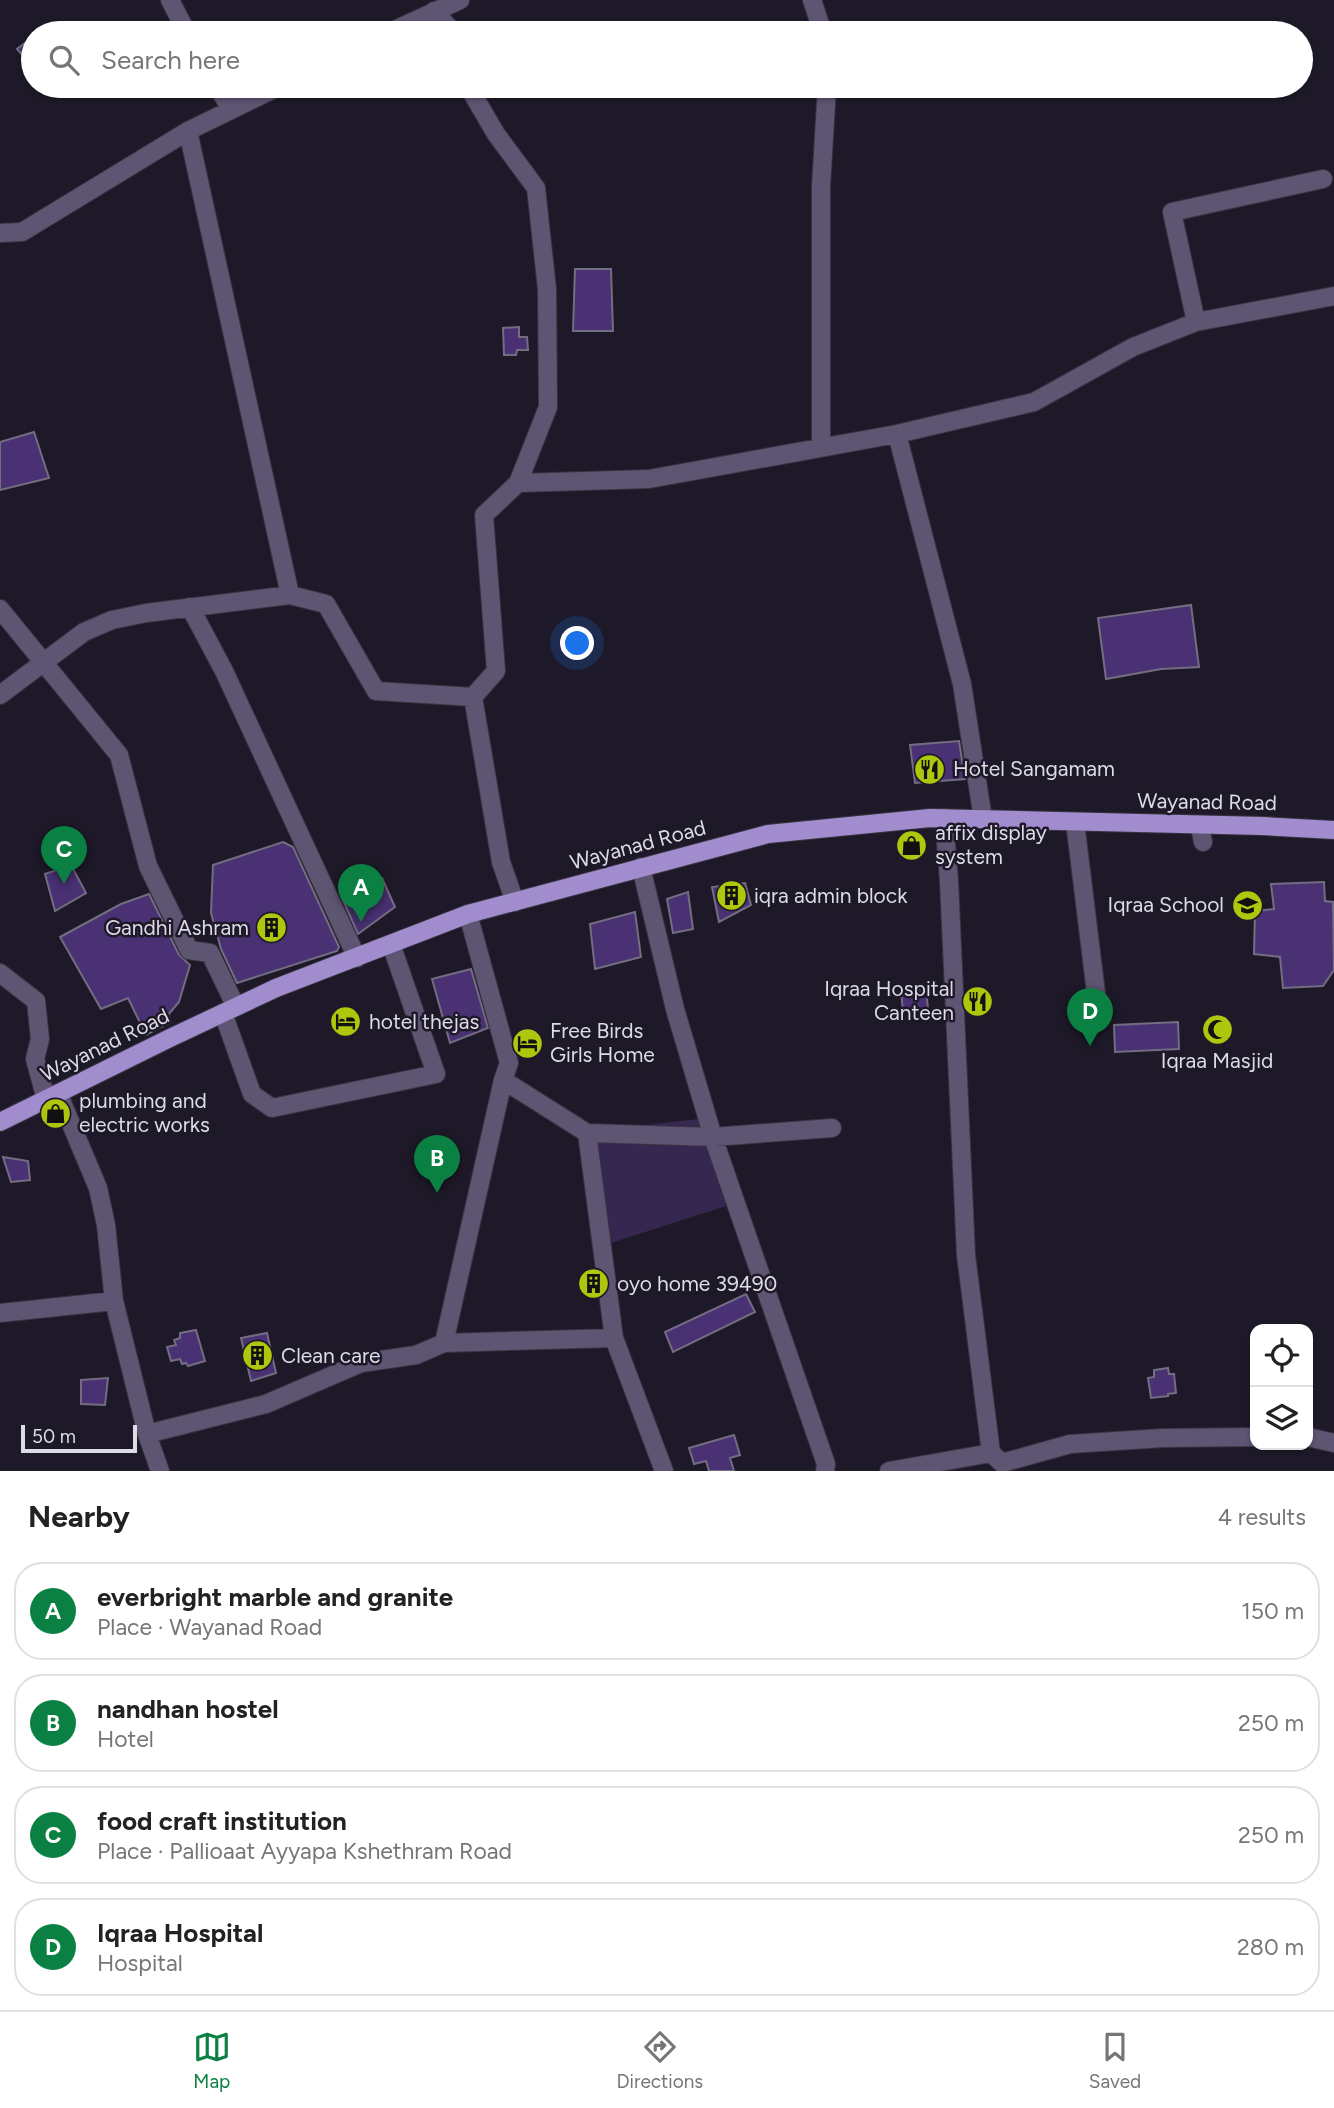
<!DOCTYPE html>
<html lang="en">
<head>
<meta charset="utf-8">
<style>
  body { margin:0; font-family:Figtree,sans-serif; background:#f6f6f6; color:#222 }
  .controls { position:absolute; right:21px; bottom:21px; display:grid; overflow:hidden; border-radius:14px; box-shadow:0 2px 5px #0004 }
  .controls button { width:63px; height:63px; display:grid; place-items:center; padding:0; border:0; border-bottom:2px solid #e0e0e0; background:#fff; color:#222; font:35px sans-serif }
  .scale { position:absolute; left:21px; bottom:18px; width:116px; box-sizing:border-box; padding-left:7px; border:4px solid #dddbe5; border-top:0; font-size:19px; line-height:24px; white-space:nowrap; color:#dddbe5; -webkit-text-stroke:5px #1e1928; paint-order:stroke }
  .you { position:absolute; left:578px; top:644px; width:24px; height:24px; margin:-18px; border:5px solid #fff; border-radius:50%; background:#1a73e8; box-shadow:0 0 0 10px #1a73e833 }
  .badge { display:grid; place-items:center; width:46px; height:46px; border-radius:50%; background:#0b8043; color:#fff; font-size:23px; font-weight:700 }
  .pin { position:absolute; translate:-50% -58px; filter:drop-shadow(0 2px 4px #0008) }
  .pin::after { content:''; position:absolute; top:37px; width:24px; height:21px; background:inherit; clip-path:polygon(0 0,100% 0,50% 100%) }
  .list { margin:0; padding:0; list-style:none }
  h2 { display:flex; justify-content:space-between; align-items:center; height:91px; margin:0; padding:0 28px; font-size:30px }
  h2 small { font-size:23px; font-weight:400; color:#767676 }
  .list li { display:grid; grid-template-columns:46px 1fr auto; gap:21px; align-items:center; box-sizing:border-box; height:98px; margin:0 14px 14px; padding:0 14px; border:2px solid #e0e0e0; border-radius:28px }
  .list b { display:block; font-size:26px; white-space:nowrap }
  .list p { margin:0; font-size:23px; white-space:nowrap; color:#767676 }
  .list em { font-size:23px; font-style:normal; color:#767676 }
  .icon { flex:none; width:38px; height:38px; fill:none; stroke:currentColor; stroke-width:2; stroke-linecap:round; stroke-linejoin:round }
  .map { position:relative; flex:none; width:1334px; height:1471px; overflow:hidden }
  .search { position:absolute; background:#fff; box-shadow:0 2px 5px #0004; left:21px; right:21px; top:21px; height:77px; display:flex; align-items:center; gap:18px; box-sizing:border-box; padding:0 24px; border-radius:38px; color:#767676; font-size:26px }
  .sheet { height:539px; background:#fff }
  nav { display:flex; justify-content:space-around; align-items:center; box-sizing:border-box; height:98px; border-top:2px solid #e0e0e0; background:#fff; font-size:19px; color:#767676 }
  nav a { display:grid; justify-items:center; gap:4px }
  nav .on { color:#0b8043 }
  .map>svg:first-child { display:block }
</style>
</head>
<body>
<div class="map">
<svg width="1334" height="1471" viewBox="0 0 1334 1471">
  <rect width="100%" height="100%" fill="#1e1928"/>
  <path fill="#35274f" d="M 706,1118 L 726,1206 L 611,1243 L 594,1131 Z"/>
  <path fill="#493173" stroke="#726d80" stroke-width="2" d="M 33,37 L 33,68 L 17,49 Z
    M 575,269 L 611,269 L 613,331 L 573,331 Z
    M 519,327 L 519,337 L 527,337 L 528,350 L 517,350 L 516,355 L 504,355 L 503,328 Z
    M 34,432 L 49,478 L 0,490 L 0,442 Z
    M 1191,605 L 1199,667 L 1161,669 L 1106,679 L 1098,618 Z
    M 959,741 L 965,779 L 915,783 L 910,745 Z
    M 283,842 L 293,847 L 339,947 L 337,951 L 237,983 L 221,949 L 211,913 L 213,865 Z
    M 71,865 L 86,893 L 55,911 L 45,874 Z
    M 382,878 L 395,907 L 358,934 L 341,896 Z
    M 1324,882 L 1325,901 L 1333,902 L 1334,970 L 1323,986 L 1283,988 L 1280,957 L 1254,954 L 1255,911 L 1274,909 L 1271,884 Z
    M 745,883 L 751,905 L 719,922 L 712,887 Z
    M 688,892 L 693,929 L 673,933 L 667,899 Z
    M 149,894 L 179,955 L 190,965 L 179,1002 L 168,1015 L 171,1022 L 146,1035 L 128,998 L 101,1009 L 60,937 L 121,904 Z
    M 635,912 L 641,957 L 595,969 L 590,924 Z
    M 471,969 L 488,1028 L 450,1043 L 432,979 Z
    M 926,988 L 928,1009 L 903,1012 L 901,991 Z
    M 1178,1022 L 1179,1049 L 1115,1052 L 1114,1025 Z
    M 3,1157 L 28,1161 L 30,1180 L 11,1182 Z
    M 746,1294 L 755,1312 L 673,1352 L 665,1332 Z
    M 196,1330 L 205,1361 L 188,1366 L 186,1363 L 182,1364 L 180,1359 L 171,1361 L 167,1347 L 176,1345 L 174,1340 L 180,1338 L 180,1333 Z
    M 267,1333 L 276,1373 L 251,1381 L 241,1338 Z
    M 1168,1368 L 1169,1374 L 1174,1374 L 1176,1393 L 1168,1394 L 1168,1396 L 1151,1398 L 1148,1378 L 1154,1377 L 1154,1370 Z
    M 108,1378 L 105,1405 L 81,1404 L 81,1380 Z
    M 734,1435 L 740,1455 L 730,1458 L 734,1471 L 709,1471 L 706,1461 L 694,1464 L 689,1448 Z"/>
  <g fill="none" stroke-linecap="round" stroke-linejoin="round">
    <defs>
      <path id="street" d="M 170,0 L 187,33
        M 812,0 L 823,33
        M 434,11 L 454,33
        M 388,33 L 460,0
        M 217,86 L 231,109
        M 468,86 L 496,134 L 536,188 L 547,289 L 548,407 L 518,483 L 484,515 L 496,671 L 473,697
        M 188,131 L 290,595
        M 0,233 L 22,232 L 188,131 L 280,86
        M 1196,322 L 1172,212 L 1323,179
        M 897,434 L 962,684 L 983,819
        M 821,448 L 821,187 L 827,86
        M 518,483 L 649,479 L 897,434 L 1034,402 L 1133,347 L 1196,322 L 1334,296
        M 190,607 L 224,671 L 357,958
        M 0,609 L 119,755 L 148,866 L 189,950 L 210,953 L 236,1007
        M 0,695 L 84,632 L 112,620 L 146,613 L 290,595 L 326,604 L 376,691 L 473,697 L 501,862 L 515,902
        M 944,818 L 949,881 L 966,1255 L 991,1453 L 1002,1463 L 1070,1444 L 1163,1438 L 1255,1437
        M 1075,822 L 1097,1001
        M 1203,842 L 1201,832 L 1206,825
        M 641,867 L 675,1009 L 713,1137 L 826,1464 L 825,1471
        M 468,914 L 509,1063 L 503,1080
        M 0,973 L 36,1001 L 40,1039 L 35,1059 L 46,1099
        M 223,1013 L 252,1094 L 272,1108 L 436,1074 L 391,944
        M 58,1093 L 98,1188 L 106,1225 L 114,1301 L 147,1434 L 160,1471
        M 587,1133 L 614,1338 L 664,1471
        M 0,1313 L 114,1301
        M 444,1343 L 503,1080 L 587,1133 L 713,1137 L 832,1128
        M 147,1434 L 266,1404 L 361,1363 L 416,1355 L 444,1343 L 614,1338
        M 1308,1437 L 1334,1443
        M 889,1471 L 991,1453"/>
      <path id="primary" d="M 0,1122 L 170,1038 L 276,988 L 468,914 L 768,834 L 930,818 L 1263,826 L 1334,830"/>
    </defs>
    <use href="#street" stroke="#393442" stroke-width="20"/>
    <use href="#primary" stroke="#393442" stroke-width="20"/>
    <use href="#street" stroke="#5e5573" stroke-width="18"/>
    <use href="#primary" stroke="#a18dcd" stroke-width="18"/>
  </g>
  <defs>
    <symbol id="restaurant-disc" viewBox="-11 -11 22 22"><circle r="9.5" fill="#aec60c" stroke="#1e1928"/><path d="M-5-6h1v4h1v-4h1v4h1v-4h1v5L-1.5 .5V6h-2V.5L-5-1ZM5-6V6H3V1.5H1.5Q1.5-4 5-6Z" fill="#111"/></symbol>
    <symbol id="shop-disc" viewBox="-11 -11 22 22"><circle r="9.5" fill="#aec60c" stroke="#1e1928"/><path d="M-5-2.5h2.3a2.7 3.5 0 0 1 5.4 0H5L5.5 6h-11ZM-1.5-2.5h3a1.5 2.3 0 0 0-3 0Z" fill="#111"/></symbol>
    <symbol id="building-disc" viewBox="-11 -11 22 22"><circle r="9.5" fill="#aec60c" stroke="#1e1928"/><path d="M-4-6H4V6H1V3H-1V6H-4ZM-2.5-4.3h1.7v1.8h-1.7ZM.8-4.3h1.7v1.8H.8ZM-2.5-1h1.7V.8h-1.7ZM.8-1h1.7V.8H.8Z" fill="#111"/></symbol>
    <symbol id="school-disc" viewBox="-11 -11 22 22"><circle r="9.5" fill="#aec60c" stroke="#1e1928"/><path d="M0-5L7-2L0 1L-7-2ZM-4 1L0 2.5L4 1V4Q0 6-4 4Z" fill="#111"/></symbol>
    <symbol id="hotel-disc" viewBox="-11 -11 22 22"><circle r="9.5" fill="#aec60c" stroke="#1e1928"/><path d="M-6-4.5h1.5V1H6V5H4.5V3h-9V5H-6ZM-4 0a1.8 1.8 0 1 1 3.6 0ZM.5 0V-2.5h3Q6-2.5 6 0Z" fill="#111"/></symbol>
    <symbol id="mosque-disc" viewBox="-11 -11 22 22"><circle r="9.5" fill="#aec60c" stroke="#1e1928"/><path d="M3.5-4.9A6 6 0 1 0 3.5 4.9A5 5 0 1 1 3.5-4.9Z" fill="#111"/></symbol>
  </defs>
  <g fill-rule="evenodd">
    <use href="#restaurant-disc" x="912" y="752" width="35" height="35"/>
    <use href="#shop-disc" x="894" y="828" width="35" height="35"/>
    <use href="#building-disc" x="714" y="878" width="35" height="35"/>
    <use href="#school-disc" x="1230" y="888" width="35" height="35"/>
    <use href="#building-disc" x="254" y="910" width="35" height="35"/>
    <use href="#restaurant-disc" x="960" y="984" width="35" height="35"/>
    <use href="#hotel-disc" x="328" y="1004" width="35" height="35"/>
    <use href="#mosque-disc" x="1200" y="1012" width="35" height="35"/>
    <use href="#hotel-disc" x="510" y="1026" width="35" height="35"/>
    <use href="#shop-disc" x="38" y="1096" width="35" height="35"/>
    <use href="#building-disc" x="576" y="1266" width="35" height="35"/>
    <use href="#building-disc" x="240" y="1338" width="35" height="35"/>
  </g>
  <g text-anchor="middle" stroke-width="5" stroke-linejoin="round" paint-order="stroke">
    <g font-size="21" fill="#dddbe5" stroke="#1e1928" text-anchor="start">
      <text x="953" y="776">Hotel Sangamam</text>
      <text x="935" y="840">affix display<tspan x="935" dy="24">system</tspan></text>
      <text x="754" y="903">iqra admin block</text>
      <text x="1224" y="912" text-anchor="end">Iqraa School</text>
      <text x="249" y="935" text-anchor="end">Gandhi Ashram</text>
      <text x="954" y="996" text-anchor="end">Iqraa Hospital<tspan x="954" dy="24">Canteen</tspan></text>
      <text x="369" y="1029">hotel thejas</text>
      <text x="550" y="1038">Free Birds<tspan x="550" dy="24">Girls Home</tspan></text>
      <text x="1217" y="1068" text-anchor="middle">Iqraa Masjid</text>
      <text x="79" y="1108">plumbing and<tspan x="79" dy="24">electric works</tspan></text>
      <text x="617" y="1291">oyo home 39490</text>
      <text x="281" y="1363">Clean care</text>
    </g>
    <g font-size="21" fill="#dddbe5" stroke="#1e1928">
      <text transform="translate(1207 802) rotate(1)" y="7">Wayanad Road</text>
      <text transform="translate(638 845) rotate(-15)" y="7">Wayanad Road</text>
      <text transform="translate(105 1045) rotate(-26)" y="7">Wayanad Road</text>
    </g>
  </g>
</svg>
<div class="controls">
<button><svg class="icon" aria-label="locate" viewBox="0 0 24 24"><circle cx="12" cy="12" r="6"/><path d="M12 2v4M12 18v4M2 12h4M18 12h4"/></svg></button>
<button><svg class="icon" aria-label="layers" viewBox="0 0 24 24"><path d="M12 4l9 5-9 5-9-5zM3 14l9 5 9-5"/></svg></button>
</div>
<div class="scale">50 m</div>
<div class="you"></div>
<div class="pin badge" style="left:361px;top:922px">A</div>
<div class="pin badge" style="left:437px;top:1193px">B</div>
<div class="pin badge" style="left:64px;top:884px">C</div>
<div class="pin badge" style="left:1090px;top:1046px">D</div>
<div class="search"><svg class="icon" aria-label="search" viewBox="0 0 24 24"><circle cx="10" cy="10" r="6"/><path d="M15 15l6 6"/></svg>Search here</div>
</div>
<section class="sheet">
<h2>Nearby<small>4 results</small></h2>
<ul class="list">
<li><span class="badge">A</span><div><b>everbright marble and granite</b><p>Place · Wayanad Road</p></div><em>150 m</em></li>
<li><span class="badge">B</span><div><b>nandhan hostel</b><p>Hotel</p></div><em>250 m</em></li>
<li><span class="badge">C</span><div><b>food craft institution</b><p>Place · Pallioaat Ayyapa Kshethram Road</p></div><em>250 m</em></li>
<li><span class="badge">D</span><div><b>Iqraa Hospital</b><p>Hospital</p></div><em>280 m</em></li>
</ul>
</section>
<nav>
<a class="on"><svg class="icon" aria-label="map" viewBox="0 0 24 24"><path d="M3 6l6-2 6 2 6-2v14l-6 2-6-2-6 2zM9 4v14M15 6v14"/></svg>Map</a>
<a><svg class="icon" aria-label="directions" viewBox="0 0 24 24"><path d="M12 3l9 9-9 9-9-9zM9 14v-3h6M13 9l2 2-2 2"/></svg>Directions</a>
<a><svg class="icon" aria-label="saved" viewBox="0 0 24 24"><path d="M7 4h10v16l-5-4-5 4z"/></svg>Saved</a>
</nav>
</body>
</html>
